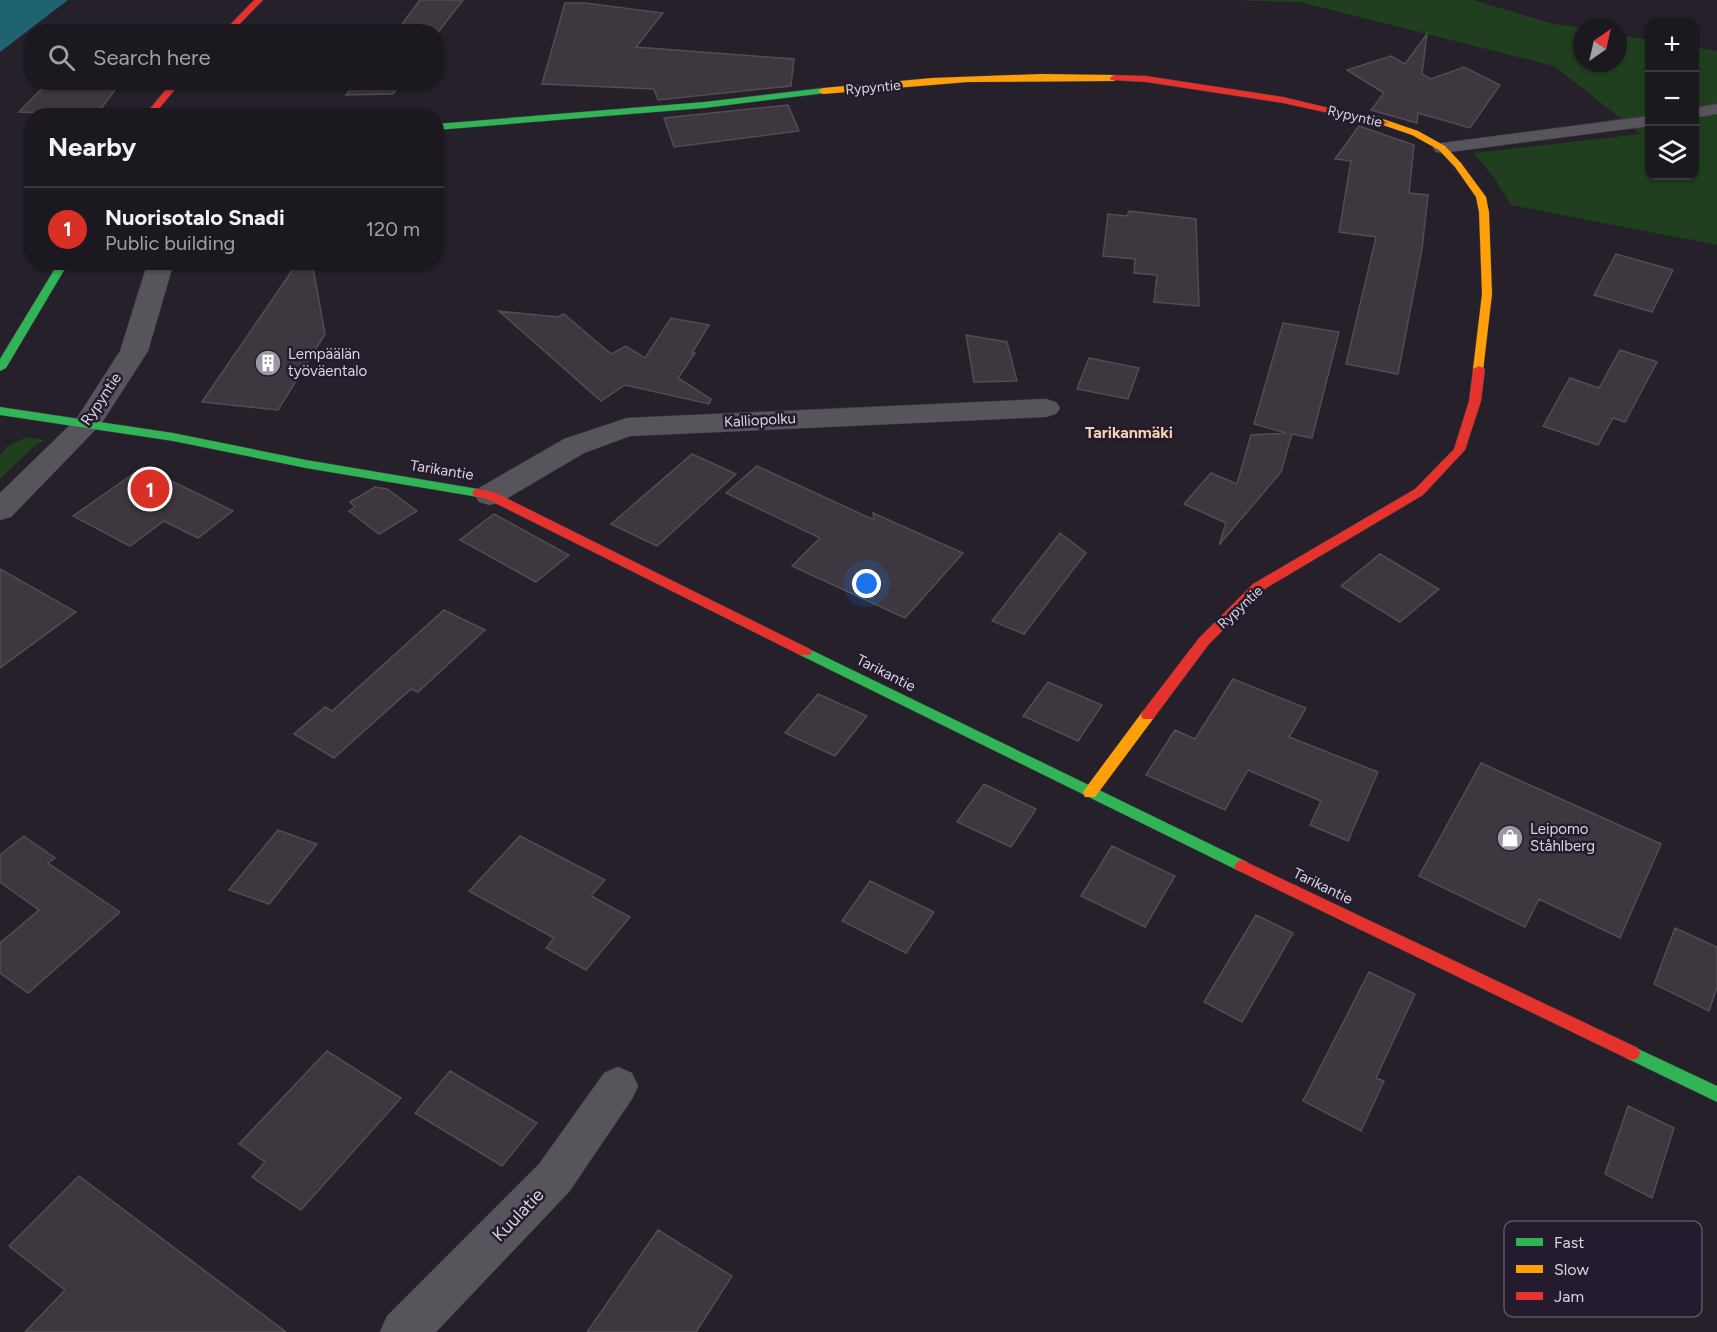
<!DOCTYPE html>
<html lang="en">
<head>
<meta charset="utf-8">
<style>
  body { margin:0; font-family:Figtree,sans-serif; background:#29252d; color:#f1f3f6 }
  .controls { position:absolute; right:18px; top:18px; display:grid; overflow:hidden; border-radius:12px; box-shadow:0 2px 4px #0004 }
  .controls button { width:54px; height:54px; display:grid; place-items:center; padding:0; border:0; border-bottom:2px solid #3a373e; background:#1c1820; color:#f1f3f6; font:30px sans-serif }
  .compass { position:absolute; left:1573px; top:18px; width:54px; height:54px; border-radius:50%; background:#1c1820; box-shadow:0 2px 4px #0004; rotate:34deg }
  .you { position:absolute; left:867px; top:584px; width:21px; height:21px; margin:-15px; border:4px solid #fff; border-radius:50%; background:#1a73e8; box-shadow:0 0 0 9px #1a73e833 }
  .badge { display:grid; place-items:center; width:39px; height:39px; border-radius:50%; background:#d93025; color:#fff; font-size:20px; font-weight:700 }
  .pin { position:absolute; translate:-50% -50%; border:3px solid #fff; box-shadow:0 2px 6px #0006 }
  .list { margin:0; padding:0; list-style:none }
  h2 { display:flex; justify-content:space-between; align-items:center; height:78px; margin:0; padding:0 24px; font-size:26px }
  h2 small { font-size:20px; font-weight:400; color:#a0a0a5 }
  .list li { display:grid; grid-template-columns:39px 1fr auto; gap:18px; align-items:center; box-sizing:border-box; height:84px; padding:0 24px; border-top:2px solid #3a373e }
  .list b { display:block; font-size:22px; white-space:nowrap }
  .list p { margin:0; font-size:20px; white-space:nowrap; color:#a0a0a5 }
  .list em { font-size:20px; font-style:normal; color:#a0a0a5 }
  .icon { flex:none; width:33px; height:33px; fill:none; stroke:currentColor; stroke-width:2; stroke-linecap:round; stroke-linejoin:round }
  .map { position:relative; flex:none; width:1717px; height:1332px; overflow:hidden }
  .search { position:absolute; background:#1c1820; box-shadow:0 2px 4px #0004; left:24px; top:24px; width:420px; height:66px; display:flex; align-items:center; gap:15px; box-sizing:border-box; padding:0 21px; border-radius:24px; color:#a0a0a5; font-size:22px }
  .panel { position:absolute; background:#1c1820; box-shadow:0 2px 4px #0004; left:24px; top:108px; width:420px; height:162px; border-radius:24px }
  .map>svg:first-child { display:block }
</style>
</head>
<body>
<div class="map">
<svg width="1717" height="1332" viewBox="0 0 1717 1332">
  <rect width="100%" height="100%" fill="#25202a"/>
  <path fill="#203f1e" d="M 1228,0 L 1474,0 L 1550,23 L 1582,28 L 1582,63 L 1618,63 L 1618,35 L 1649,40 L 1650,176 L 1694,176 L 1695,47 L 1717,51 L 1717,245 L 1511,205 L 1495,179 L 1474,153 L 1641,134 L 1554,66 L 1300,2 Z
    M 26,437 L 44,440 L 32,448 L 0,479 L 0,455 L 7,447 Z"/>
  <path fill="#206370" d="M 0,0 L 68,0 L 0,52 Z"/>
  <path fill="#3e373f" stroke="#534c52" stroke-width="1.5" d="M 420,0 L 463,0 L 436,35 L 436,32 L 396,32 Z
    M 565,3 L 585,3 L 663,13 L 636,47 L 794,59 L 791,86 L 658,100 L 654,89 L 542,84 Z
    M 1427,34 L 1422,74 L 1431,79 L 1464,67 L 1500,85 L 1470,128 L 1418,113 L 1417,123 L 1371,110 L 1384,93 L 1347,70 L 1391,56 L 1405,64 Z
    M 39,82 L 121,82 L 96,115 L 19,112 L 45,85 L 37,84 Z
    M 356,82 L 401,82 L 393,94 L 346,95 Z
    M 788,105 L 799,131 L 674,147 L 664,118 Z
    M 1359,126 L 1414,145 L 1409,193 L 1428,195 L 1422,249 L 1398,374 L 1346,364 L 1376,237 L 1339,232 L 1351,161 L 1335,159 Z
    M 1129,211 L 1196,219 L 1199,306 L 1154,302 L 1157,275 L 1134,273 L 1135,259 L 1103,256 L 1108,214 L 1127,216 Z
    M 1616,254 L 1673,270 L 1652,312 L 1594,295 Z
    M 298,262 L 312,262 L 325,334 L 278,410 L 202,402 Z
    M 499,311 L 557,317 L 564,314 L 611,354 L 626,346 L 645,358 L 671,318 L 709,325 L 692,353 L 695,353 L 678,378 L 711,399 L 709,404 L 625,385 L 601,401 Z
    M 1283,323 L 1339,332 L 1312,438 L 1292,434 L 1281,472 L 1219,545 L 1226,523 L 1184,504 L 1211,473 L 1237,484 L 1251,435 L 1286,433 L 1254,424 Z
    M 966,335 L 1007,342 L 1017,381 L 974,382 Z
    M 1620,350 L 1657,362 L 1625,422 L 1613,418 L 1598,445 L 1543,426 L 1570,378 L 1599,388 Z
    M 1089,358 L 1139,368 L 1128,399 L 1077,389 Z
    M 692,454 L 736,474 L 657,546 L 611,524 Z
    M 757,466 L 874,520 L 873,513 L 963,553 L 905,618 L 792,566 L 820,538 L 726,493 Z
    M 143,467 L 233,511 L 198,538 L 164,521 L 130,546 L 73,516 Z
    M 375,487 L 387,489 L 417,511 L 379,534 L 349,511 L 355,507 L 350,502 Z
    M 494,514 L 569,555 L 536,582 L 460,540 Z
    M 1060,533 L 1086,553 L 1024,634 L 992,621 Z
    M 1380,554 L 1439,589 L 1400,622 L 1341,586 Z
    M 0,569 L 76,612 L 0,668 Z
    M 444,610 L 485,630 L 418,692 L 411,689 L 334,758 L 294,734 L 325,707 L 332,711 Z
    M 1233,679 L 1306,708 L 1289,737 L 1378,772 L 1348,841 L 1310,825 L 1321,801 L 1248,770 L 1225,810 L 1146,775 L 1175,730 L 1195,739 Z
    M 1048,682 L 1102,705 L 1078,741 L 1023,716 Z
    M 818,694 L 867,716 L 835,756 L 785,733 Z
    M 1481,763 L 1661,844 L 1620,938 L 1539,899 L 1525,927 L 1419,876 Z
    M 984,784 L 1036,809 L 1011,847 L 957,822 Z
    M 278,830 L 317,844 L 269,904 L 229,890 Z
    M 24,836 L 55,858 L 48,863 L 120,912 L 28,993 L 0,973 L 0,943 L 39,910 L 0,882 L 0,855 Z
    M 520,836 L 605,880 L 591,896 L 630,917 L 586,970 L 546,948 L 554,938 L 469,891 Z
    M 1112,846 L 1175,876 L 1145,927 L 1081,896 Z
    M 870,881 L 934,912 L 906,953 L 842,921 Z
    M 1256,915 L 1293,933 L 1242,1022 L 1204,1002 Z
    M 1675,928 L 1717,947 L 1717,987 L 1709,1011 L 1654,984 Z
    M 1369,972 L 1415,994 L 1376,1078 L 1384,1081 L 1361,1131 L 1303,1101 Z
    M 327,1051 L 401,1098 L 301,1210 L 252,1177 L 265,1162 L 239,1144 Z
    M 450,1071 L 537,1123 L 502,1166 L 415,1113 Z
    M 1628,1106 L 1674,1128 L 1652,1198 L 1605,1174 Z
    M 79,1176 L 286,1332 L 25,1332 L 65,1290 L 9,1246 Z
    M 658,1230 L 732,1276 L 696,1332 L 587,1332 Z"/>
  <g fill="none" stroke-linecap="round" stroke-linejoin="round">
    <defs>
      <path id="lane" d="M 1717,104 L 1717,114 L 1694,118 L 1694,108 Z
        M 1650,116 L 1650,126 L 1442,153 L 1436,152 L 1433,148 L 1436,144 L 1442,143 Z"/>
      <path id="street" d="M 148,262 L 174,262 L 148,351 L 101,424 L 11,517 L 0,520 L 0,493 L 77,418 L 120,351 Z
        M 1046,399 L 1056,402 L 1060,408 L 1056,414 L 1046,417 L 630,436 L 584,453 L 501,502 L 490,505 L 479,502 L 475,495 L 479,488 L 564,439 L 627,418 Z
        M 618,1067 L 632,1073 L 638,1086 L 632,1099 L 569,1192 L 436,1332 L 380,1332 L 387,1316 L 539,1164 L 604,1073 Z"/>
      <path id="fast" d="M 823,88 L 828,91 L 826,93 L 704,108 L 436,130 L 436,124 L 704,102 Z
        M 59,262 L 69,262 L 6,368 L 0,371 L 0,359 Z
        M 0,407 L 173,433 L 306,460 L 478,489 L 484,493 L 478,497 L 306,468 L 173,441 L 0,415 Z
        M 805,647 L 1247,862 L 1250,866 L 1247,870 L 1242,872 L 1237,870 L 800,655 L 798,652 L 800,649 Z
        M 1632,1046 L 1717,1086 L 1717,1102 L 1626,1058 L 1624,1053 L 1626,1048 Z"/>
      <path id="slow" d="M 1041,74 L 1114,75 L 1118,78 L 1114,81 L 968,82 L 823,94 L 818,91 L 823,88 L 932,78 Z
        M 1383,119 L 1418,131 L 1445,146 L 1461,163 L 1486,197 L 1489,212 L 1492,294 L 1483,371 L 1479,372 L 1473,369 L 1482,294 L 1479,212 L 1476,197 L 1455,167 L 1439,150 L 1412,135 L 1380,124 L 1378,122 Z
        M 1148,710 L 1153,711 L 1155,715 L 1153,719 L 1095,797 L 1085,797 L 1083,793 L 1085,789 L 1143,711 Z"/>
      <path id="jam" d="M 254,0 L 263,0 L 232,32 L 223,32 Z
        M 1114,75 L 1146,76 L 1283,97 L 1388,122 L 1383,125 L 1283,103 L 1146,82 L 1111,80 L 1110,78 Z
        M 172,82 L 181,82 L 153,116 L 144,116 Z
        M 1479,366 L 1485,369 L 1481,401 L 1465,450 L 1423,495 L 1263,590 L 1209,644 L 1153,719 L 1143,719 L 1141,715 L 1143,711 L 1199,638 L 1253,584 L 1415,489 L 1454,449 L 1469,401 L 1473,369 Z
        M 478,489 L 494,492 L 810,649 L 812,652 L 810,655 L 800,655 L 487,499 L 474,496 L 472,493 L 474,490 Z
        M 1242,860 L 1638,1048 L 1640,1053 L 1638,1058 L 1632,1060 L 1626,1058 L 1237,870 L 1234,866 L 1237,862 Z"/>
    </defs>
    <use href="#lane" stroke="#3f3b43" stroke-width="1"/>
    <use href="#street" stroke="#3f3b43" stroke-width="1"/>
    <use href="#fast" stroke="#3f3b43" stroke-width="1"/>
    <use href="#slow" stroke="#3f3b43" stroke-width="1"/>
    <use href="#jam" stroke="#3f3b43" stroke-width="1"/>
    <use href="#lane" fill="#57545b" fill-rule="evenodd"/>
    <use href="#street" fill="#57545b" fill-rule="evenodd"/>
    <use href="#fast" fill="#30b455" fill-rule="evenodd"/>
    <use href="#slow" fill="#ff9f0a" fill-rule="evenodd"/>
    <use href="#jam" fill="#e5322d" fill-rule="evenodd"/>
  </g>
  <defs>
    <symbol id="building-disc" viewBox="-11 -11 22 22"><circle r="9.5" fill="#9b96a1" stroke="#241c2e"/><path d="M-4-6H4V6H1V3H-1V6H-4ZM-2.5-4.3h1.7v1.8h-1.7ZM.8-4.3h1.7v1.8H.8ZM-2.5-1h1.7V.8h-1.7ZM.8-1h1.7V.8H.8Z" fill="#fff"/></symbol>
    <symbol id="shop-disc" viewBox="-11 -11 22 22"><circle r="9.5" fill="#9b96a1" stroke="#241c2e"/><path d="M-5-2.5h2.3a2.7 3.5 0 0 1 5.4 0H5L5.5 6h-11ZM-1.5-2.5h3a1.5 2.3 0 0 0-3 0Z" fill="#fff"/></symbol>
  </defs>
  <g fill-rule="evenodd">
    <use href="#building-disc" x="253" y="348" width="30" height="30"/>
    <use href="#shop-disc" x="1495" y="823" width="30" height="30"/>
  </g>
  <g text-anchor="middle" stroke-width="5" stroke-linejoin="round" paint-order="stroke">
    <g font-size="14" fill="#dad5e1" stroke="#241c2e">
      <text transform="translate(873 87) rotate(-5)" y="5">Rypyntie</text>
      <text transform="translate(1355 116) rotate(13)" y="5">Rypyntie</text>
      <text transform="translate(1240 607) rotate(-43)" y="5">Rypyntie</text>
    </g>
    <g font-size="15" fill="#dad5e1" stroke="#241c2e" text-anchor="start">
      <text x="288" y="359">Lempäälän<tspan x="288" dy="17">työväentalo</tspan></text>
      <text x="1530" y="834">Leipomo<tspan x="1530" dy="17">Ståhlberg</tspan></text>
    </g>
    <g font-size="15" fill="#dad5e1" stroke="#241c2e">
      <text transform="translate(101 399) rotate(-56)" y="5">Rypyntie</text>
      <text transform="translate(760 420) rotate(-3)" y="5">Kalliopolku</text>
      <text transform="translate(442 470) rotate(9)" y="5">Tarikantie</text>
      <text transform="translate(886 673) rotate(27)" y="5">Tarikantie</text>
      <text transform="translate(1323 886) rotate(26)" y="5">Tarikantie</text>
    </g>
    <g font-size="16" font-weight="bold" fill="#f9d0b3" stroke="#241c2e">
      <text x="1129" y="438">Tarikanmäki</text>
    </g>
    <g font-size="18" fill="#dad5e1" stroke="#241c2e">
      <text transform="translate(518 1215) rotate(-46)" y="6">Kuulatie</text>
    </g>
  </g>
  <rect x="1504" y="1221" width="198" height="96" rx="9" fill="#241c2e" stroke="#5b5464" stroke-width="1.5"/>
  <rect x="1516" y="1238" width="27" height="8" fill="#30b455"/>
  <rect x="1516" y="1265" width="27" height="8" fill="#ff9f0a"/>
  <rect x="1516" y="1292" width="27" height="8" fill="#e5322d"/>
  <g font-size="16" fill="#dad5e1">
    <text x="1554" y="1248">Fast</text>
    <text x="1554" y="1275">Slow</text>
    <text x="1554" y="1302">Jam</text>
  </g>
</svg>
<div class="controls">
<button>+</button>
<button>−</button>
<button><svg class="icon" aria-label="layers" viewBox="0 0 24 24"><path d="M12 4l9 5-9 5-9-5zM3 14l9 5 9-5"/></svg></button>
</div>
<svg class="compass" viewBox="-18 -18 36 36"><path d="M0-13l5 13h-10z" fill="#e53935"/><path d="M0 13l5-13h-10z" fill="#a0a0a5"/></svg>
<div class="you"></div>
<div class="pin badge" style="left:150px;top:489px">1</div>
<div class="search"><svg class="icon" aria-label="search" viewBox="0 0 24 24"><circle cx="10" cy="10" r="6"/><path d="M15 15l6 6"/></svg>Search here</div>
<section class="panel">
<h2>Nearby<small></small></h2>
<ul class="list">
<li><span class="badge">1</span><div><b>Nuorisotalo Snadi</b><p>Public building</p></div><em>120 m</em></li>
</ul>
</section>
</div>
</body>
</html>
